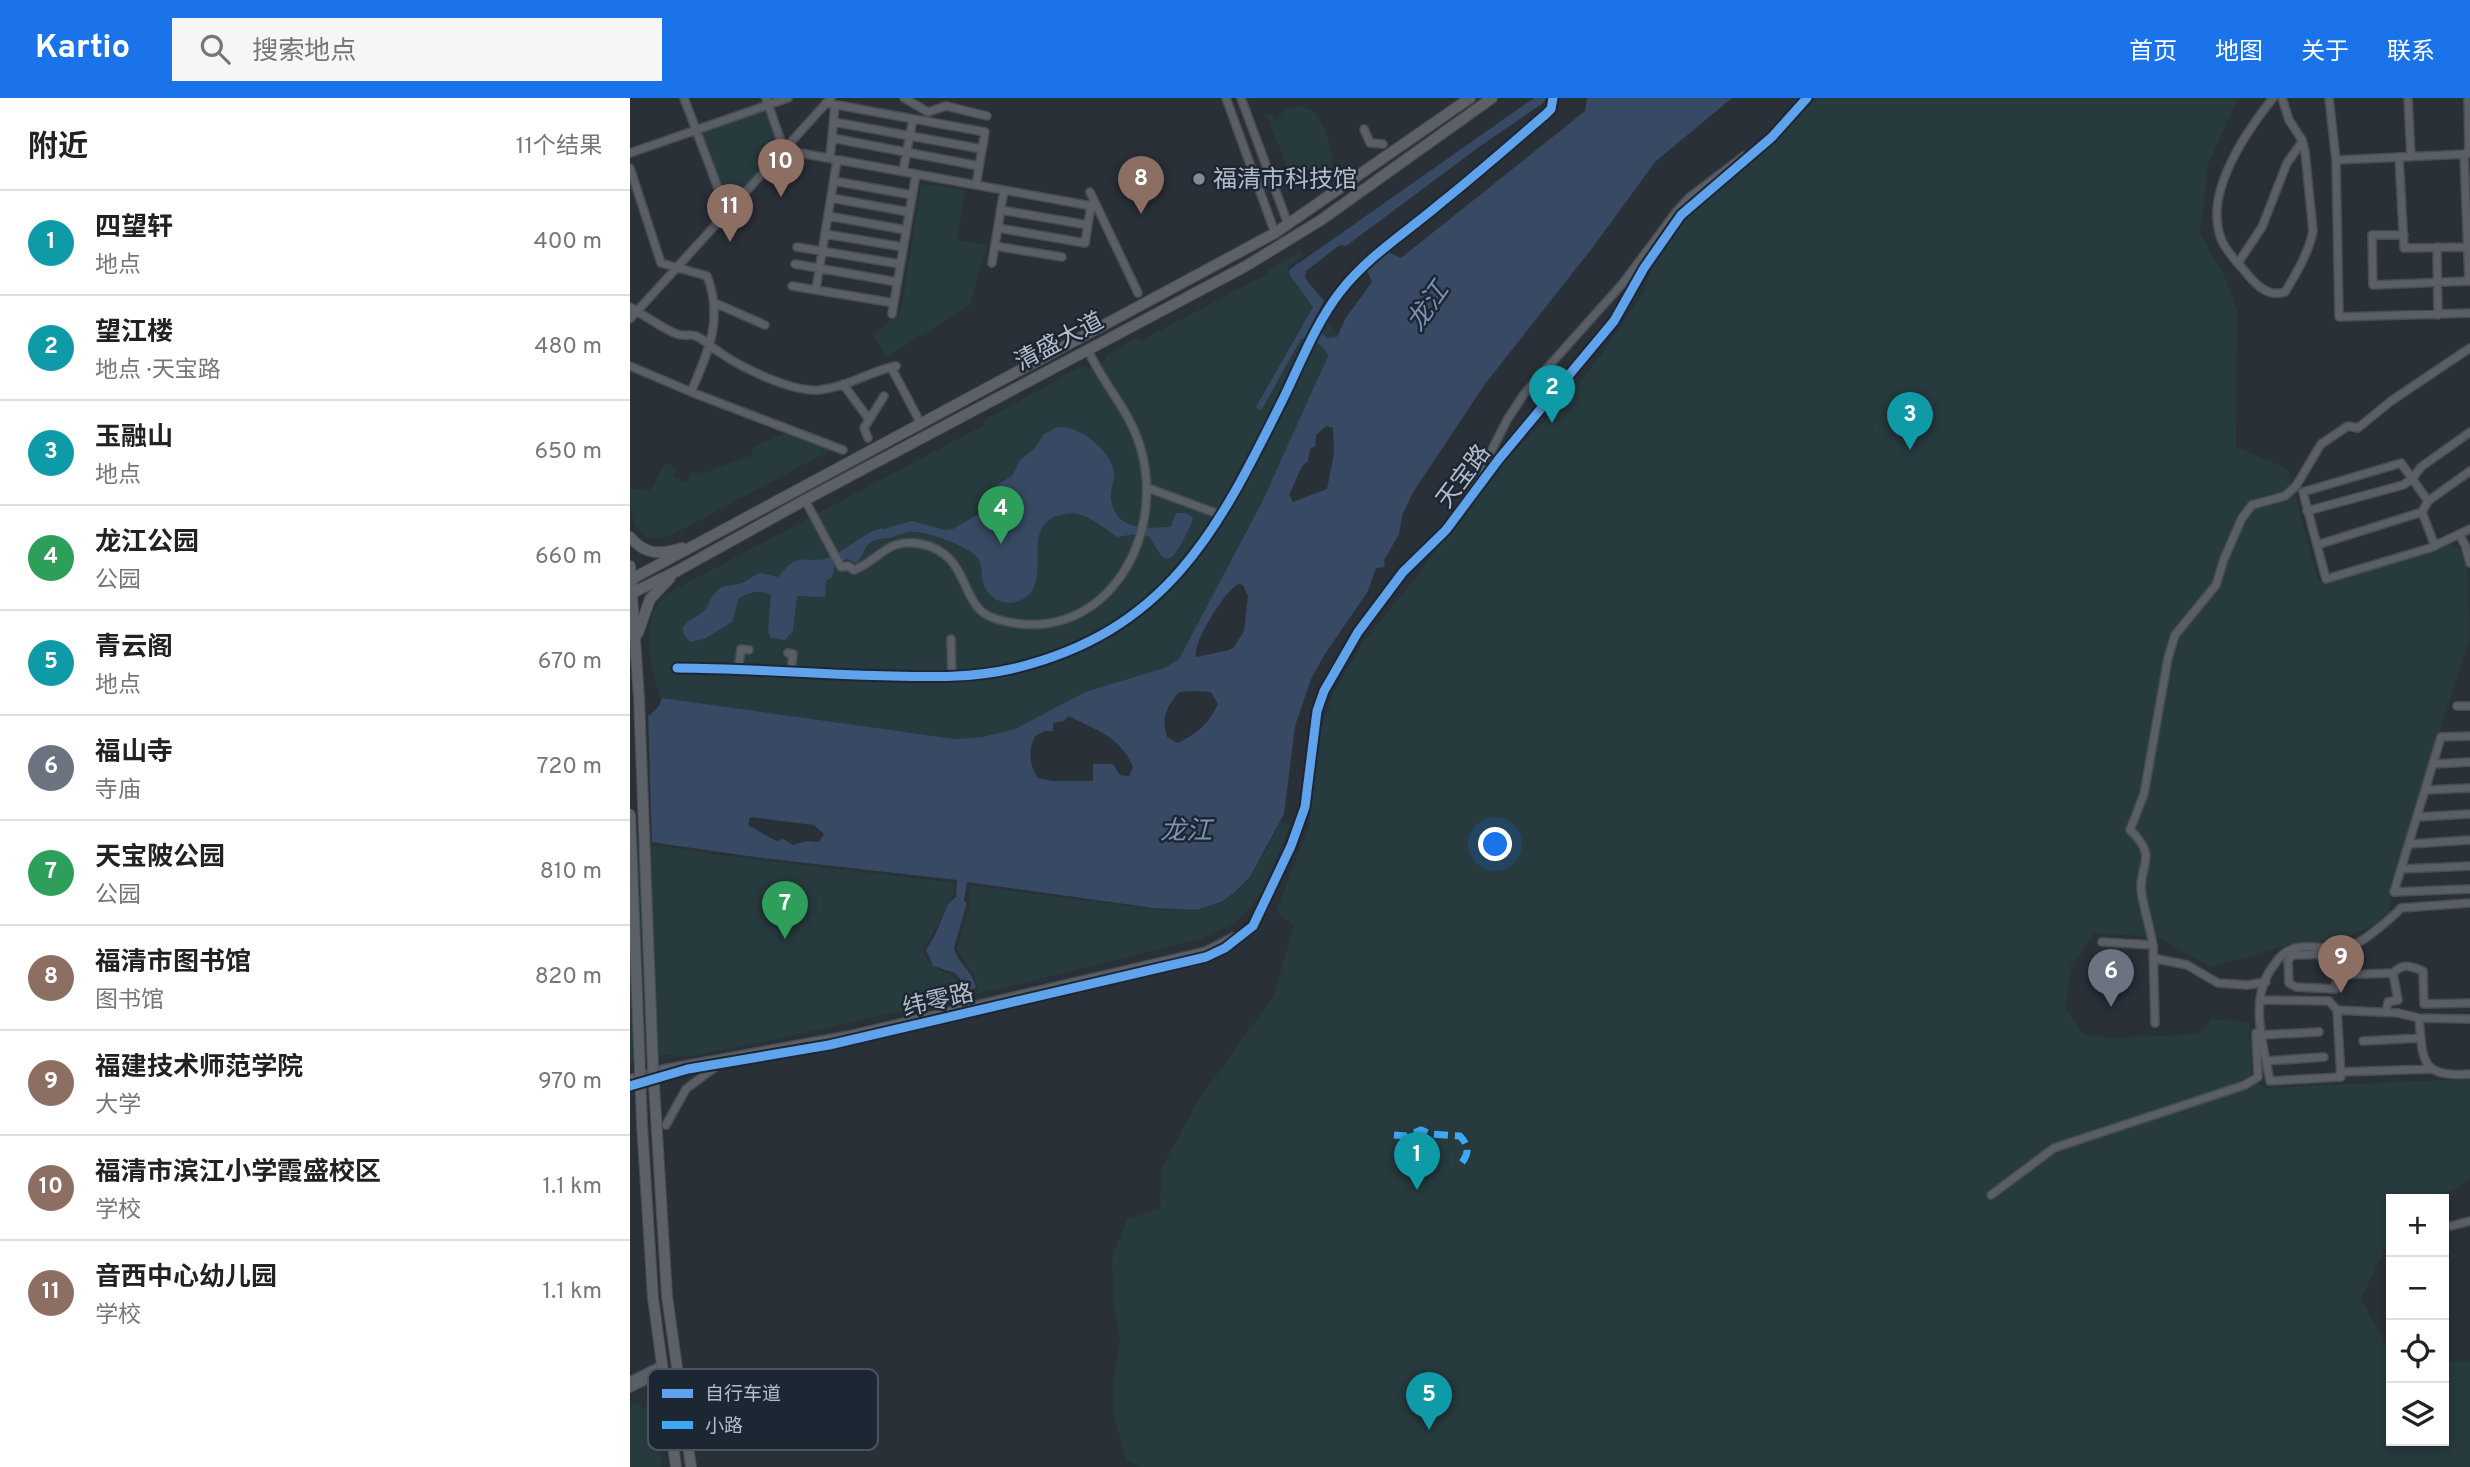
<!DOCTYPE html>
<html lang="zh">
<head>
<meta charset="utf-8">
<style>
  body { margin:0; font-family:Overpass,"Noto Sans SC",sans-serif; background:#f6f6f6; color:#222 }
  .controls { position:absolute; right:21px; bottom:21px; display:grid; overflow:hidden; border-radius:0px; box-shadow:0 4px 10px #0003 }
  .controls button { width:63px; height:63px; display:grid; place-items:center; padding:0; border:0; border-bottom:2px solid #e0e0e0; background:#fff; color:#222; font:35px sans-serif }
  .you { position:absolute; left:866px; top:747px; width:24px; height:24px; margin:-18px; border:5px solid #fff; border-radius:50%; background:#1a73e8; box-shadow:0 0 0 10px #1a73e833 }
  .badge { display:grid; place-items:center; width:46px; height:46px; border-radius:50%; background:#1a73e8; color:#fff; font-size:23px; font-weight:700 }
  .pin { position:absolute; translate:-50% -58px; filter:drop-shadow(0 2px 4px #0008) }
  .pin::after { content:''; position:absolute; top:37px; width:24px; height:21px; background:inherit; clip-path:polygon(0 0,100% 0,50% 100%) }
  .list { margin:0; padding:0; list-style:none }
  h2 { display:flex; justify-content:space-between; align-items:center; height:91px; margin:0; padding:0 28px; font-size:30px }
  h2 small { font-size:23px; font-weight:400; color:#767676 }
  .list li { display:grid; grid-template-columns:46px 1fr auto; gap:21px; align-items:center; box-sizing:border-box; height:105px; padding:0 28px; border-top:2px solid #e0e0e0 }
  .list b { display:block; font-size:26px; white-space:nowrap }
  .list p { margin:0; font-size:23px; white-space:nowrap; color:#767676 }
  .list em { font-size:23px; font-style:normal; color:#767676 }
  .icon { flex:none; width:38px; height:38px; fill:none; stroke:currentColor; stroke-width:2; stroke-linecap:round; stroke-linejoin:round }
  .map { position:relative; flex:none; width:1840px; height:1369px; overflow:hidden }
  header { display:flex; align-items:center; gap:42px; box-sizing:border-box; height:98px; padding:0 35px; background:#1a73e8; color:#fff }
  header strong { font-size:33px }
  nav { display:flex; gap:38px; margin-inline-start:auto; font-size:24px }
  .search { width:490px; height:63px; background:#f6f6f6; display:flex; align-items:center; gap:18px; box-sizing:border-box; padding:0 24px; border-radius:0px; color:#767676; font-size:26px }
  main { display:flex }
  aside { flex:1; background:#fff }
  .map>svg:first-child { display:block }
</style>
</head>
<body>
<header>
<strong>Kartio</strong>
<div class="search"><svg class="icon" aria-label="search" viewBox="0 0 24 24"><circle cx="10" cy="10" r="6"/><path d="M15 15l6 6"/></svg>搜索地点</div>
<nav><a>首页</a><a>地图</a><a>关于</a><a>联系</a></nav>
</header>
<main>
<aside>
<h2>附近<small>11个结果</small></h2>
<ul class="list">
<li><span class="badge" style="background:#0f9aa8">1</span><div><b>四望轩</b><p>地点</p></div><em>400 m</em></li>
<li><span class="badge" style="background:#0f9aa8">2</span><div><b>望江楼</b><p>地点 · 天宝路</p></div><em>480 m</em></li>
<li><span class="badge" style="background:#0f9aa8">3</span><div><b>玉融山</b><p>地点</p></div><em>650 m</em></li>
<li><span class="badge" style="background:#2e9e5b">4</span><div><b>龙江公园</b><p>公园</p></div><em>660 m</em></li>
<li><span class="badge" style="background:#0f9aa8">5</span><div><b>青云阁</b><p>地点</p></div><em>670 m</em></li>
<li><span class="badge" style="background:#6b7280">6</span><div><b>福山寺</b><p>寺庙</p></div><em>720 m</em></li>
<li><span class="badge" style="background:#2e9e5b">7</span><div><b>天宝陂公园</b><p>公园</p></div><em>810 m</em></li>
<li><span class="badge" style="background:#8d6e63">8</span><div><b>福清市图书馆</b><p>图书馆</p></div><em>820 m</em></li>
<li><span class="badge" style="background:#8d6e63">9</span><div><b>福建技术师范学院</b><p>大学</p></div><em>970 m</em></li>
<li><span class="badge" style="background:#8d6e63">10</span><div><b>福清市滨江小学霞盛校区</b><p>学校</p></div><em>1.1 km</em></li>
<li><span class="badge" style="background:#8d6e63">11</span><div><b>音西中心幼儿园</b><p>学校</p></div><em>1.1 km</em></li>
</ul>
</aside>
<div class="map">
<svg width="1840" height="1369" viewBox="0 0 1840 1369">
  <rect width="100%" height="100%" fill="#2a3038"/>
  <path fill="#273a3e" d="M 1184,0 L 1608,0 L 1578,66 L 1570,136 L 1593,175 L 1607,213 L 1606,349 L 1658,371 L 1688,483 L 1695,484 L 1816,447 L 1827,449 L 1837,462 L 1840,539 L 1761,785 L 1759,821 L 1710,842 L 1664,845 L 1582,869 L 1527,839 L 1465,835 L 1441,867 L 1435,911 L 1453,936 L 1479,940 L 1571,936 L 1581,921 L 1619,924 L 1621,978 L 1635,990 L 1840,981 L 1840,1081 L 1807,1101 L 1761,1101 L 1761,1138 L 1731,1201 L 1756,1246 L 1761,1247 L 1761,1343 L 1814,1343 L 1814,1261 L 1827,1264 L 1840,1264 L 1840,1369 L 511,1369 L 497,1363 L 484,1319 L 483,1287 L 490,1242 L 483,1201 L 482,1159 L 497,1121 L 530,1111 L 531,1071 L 569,1001 L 643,899 L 664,828 L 646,813 L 679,729 L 684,654 L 694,622 L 704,594 L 732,546 L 782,484 L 870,367 L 933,305 L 969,260 L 1013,195 L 1025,162 L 1069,103 L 1103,78 Z
    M 667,8 C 674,9 682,11 687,17 C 696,29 706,61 701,75 C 688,89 678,84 663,82 L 636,18 L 642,16 L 645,22 L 655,12 Z
    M 136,11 L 151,50 L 98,108 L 70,35 Z
    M 291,86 L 335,92 L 327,142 L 358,147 L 339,208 L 257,258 L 243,237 L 271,213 Z
    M 670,153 L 673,157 L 657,171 L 658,176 L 708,236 L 632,404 L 549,561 L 534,570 L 455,594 L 386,631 L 351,639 L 325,641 L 32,600 C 21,582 15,534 23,514 C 26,507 31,502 36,496 L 354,327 L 353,323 L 452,268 L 457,272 L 476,262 L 476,257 L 508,239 L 510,243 L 639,175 L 638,173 Z
    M 155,335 L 201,352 L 40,438 C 4,450 0,418 0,391 L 20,392 L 36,365 L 46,369 L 44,379 L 57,384 L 63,374 L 74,375 L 122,357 L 122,350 Z
    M 651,724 L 660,727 C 649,754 634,801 611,819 C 599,828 585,834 572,840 L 377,889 L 139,943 L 54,959 L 36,957 L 16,959 L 0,965 L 0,743 L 82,756 L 325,785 L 323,797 L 294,851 C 296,870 308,869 321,877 C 328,882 333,888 338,893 L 348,892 C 347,871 331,865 327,849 L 340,806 L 339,787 L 523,811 L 566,813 L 592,804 L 607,794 L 621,779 Z
    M 0,1305 C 34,1310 29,1342 32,1369 L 0,1369 Z"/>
  <path fill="#384963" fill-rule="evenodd" d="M 904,0 L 917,0 L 913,5 L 849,49 L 716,148 L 710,147 L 676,173 L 675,180 L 694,203 L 680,229 L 682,231 L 699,240 L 707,239 L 715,221 L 742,184 L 737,172 L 756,153 L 771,160 L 955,13 L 957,0 L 1102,0 L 1025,64 L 963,149 L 855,286 L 782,396 L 772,418 L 769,436 L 754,462 L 755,469 L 746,470 L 738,493 L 695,556 L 681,581 L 665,628 L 654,716 L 620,779 L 604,795 L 591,804 L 567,812 L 523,810 L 337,784 L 334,803 L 337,805 L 324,850 C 327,865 342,871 346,890 L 339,892 L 325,875 L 303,868 L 296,852 L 305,837 L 318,806 L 326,799 L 327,782 L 132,760 L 0,741 L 0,618 L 20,617 L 29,608 L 32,600 L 325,641 L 352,639 L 385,631 L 455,594 L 534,570 L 549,561 L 632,404 L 698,258 C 696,247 681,241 671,241 L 631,313 L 626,309 L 683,209 L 659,176 L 659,172 ZM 696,328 L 703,330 L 704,355 L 697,391 L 663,404 L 659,397 L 672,368 L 678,363 L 680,351 L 685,348 L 686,337 ZM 608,486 L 613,487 L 618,498 L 614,533 L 604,549 L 599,552 L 566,559 C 562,545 595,493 608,486 ZM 563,593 L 581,594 L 588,606 C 579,626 566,636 548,645 L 537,639 C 531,619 536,610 549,594 ZM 438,618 C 465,631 491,639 503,669 L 499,678 L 490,677 L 483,666 L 463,666 L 463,683 L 422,683 L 408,680 C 399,666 398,653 405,638 L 415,633 L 423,633 L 423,625 L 434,623 ZM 120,719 L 184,727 L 194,736 L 189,744 L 177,743 L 163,747 L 153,741 L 146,743 L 118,727 Z
    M 428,329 C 450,327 479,351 484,373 C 485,383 480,391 481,400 C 484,431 513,431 536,429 L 541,428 L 546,415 L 556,415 L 563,420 C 563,425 547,455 543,458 C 538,462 537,460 532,459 L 519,438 L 505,436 L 488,439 C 476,432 465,421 451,417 C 444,414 438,415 430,417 C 387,428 426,486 391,502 C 376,509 357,502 353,484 C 351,476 353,466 347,459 C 336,447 293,431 277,434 C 272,435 267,438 262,439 C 255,441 247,440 241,444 C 233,449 234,459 226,465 L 217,461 L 205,466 L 202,479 L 196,483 L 195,499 L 167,498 L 163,533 L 155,542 L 141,540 L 138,534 L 141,497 C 128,491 121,494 109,500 L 102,524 L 74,541 L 61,544 C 40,527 65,522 74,513 C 79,508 80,499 86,494 C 94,485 101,489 111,485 C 118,483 123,477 130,475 L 148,479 C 152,475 155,470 160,466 C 171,457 185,465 197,460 C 217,452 230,437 251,430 L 253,431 L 282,423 L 315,432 L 323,431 L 369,404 L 367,387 L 383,377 L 390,362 L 404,351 L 414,336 Z"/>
  <path fill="#2a3038" d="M 18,613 L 22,748 L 0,745 L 0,614 Z"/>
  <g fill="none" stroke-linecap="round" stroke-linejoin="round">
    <defs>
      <path id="minor" d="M 54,0 L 97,114
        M 136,0 L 154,52 L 467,109
        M 274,0 L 298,14 L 316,8 L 357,18
        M 596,0 L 645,135
        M 611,0 L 658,126
        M 1643,0 C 1616,34 1572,97 1592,143 C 1598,156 1609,166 1618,177 C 1628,189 1639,199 1655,194 C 1666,176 1679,154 1683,133 L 1675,53 L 1672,42 L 1659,22 L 1652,0
        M 1699,0 L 1706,62 L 1709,219 L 1840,215
        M 1778,0 L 1781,59
        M 1838,0 L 1839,53 L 1834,56 L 1839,183
        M 196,5 L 355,34 L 346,87
        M 204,24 L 352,51
        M 734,31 L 740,45 L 753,46
        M 202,40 L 349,68
        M 0,55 L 158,0
        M 1769,59 L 1774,150 L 1838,149
        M 200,60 L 205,7
        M 1706,62 L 1838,56
        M 0,70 L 31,165 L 77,178 C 94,221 78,254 61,294
        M 273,73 L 283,21
        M 204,83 L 282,97
        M 460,94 L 508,195
        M 201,100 L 279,114
        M 371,112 L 458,127
        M 198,118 L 276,132
        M 368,130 L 455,145 L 461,107
        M 195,136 L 273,149
        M 1774,137 L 1742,137 L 1743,187 L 1840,183
        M 365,148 L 432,159
        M 167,149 L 270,166
        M 1807,149 L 1808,217
        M 362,165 L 374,92
        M 1608,165 L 1632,129 L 1657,65 L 1672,44
        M 165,166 L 267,184
        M 162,188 L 264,205
        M 186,191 L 207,62
        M 85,205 L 135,227
        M 0,209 C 16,218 31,230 47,236 C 54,239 61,235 68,239 C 76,243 81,249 89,254 C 112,270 161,294 189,292 C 218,289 240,273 266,268
        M 262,216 L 286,76
        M 0,221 L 201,0
        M 0,268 L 66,296 L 213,352
        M 261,269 L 290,324
        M 213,286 L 238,320
        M 238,340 L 234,330 L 254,298
        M 518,390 L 591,417
        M 838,399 L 877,322 L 894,296 L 993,185 L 1046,114 L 1060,99 L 1114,58
        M 175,402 L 211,469 L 218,468 L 224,472 C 250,462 257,439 291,446 C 343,456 327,510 366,521 C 470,552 535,446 512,355 C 501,312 474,289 458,252
        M 1798,403 L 1771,365 L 1673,394 L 1696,481 L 1800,450 L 1840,431
        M 1677,413 L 1773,387 L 1782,381 L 1791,369 L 1840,334
        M 1792,414 L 1805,448
        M 1829,436 L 1835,447 L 1840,465
        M 1687,447 L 1792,414 L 1798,403 L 1840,373
        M 321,541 L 322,578
        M 158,555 L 163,556 L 161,574
        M 47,570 C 119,570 190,577 262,578 C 302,579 342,580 381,571 C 538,534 588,432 654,299 C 671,264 686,225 710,194 C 739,157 777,134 812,104 C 847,76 881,46 916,16 L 921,11 L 923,0
        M 108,572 L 111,551 L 119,552
        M 1827,608 L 1840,608
        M 1840,638 L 1811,639 L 1764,794 L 1840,791
        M 1803,666 L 1840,664
        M 1795,692 L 1840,690
        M 1787,719 L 1840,716
        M 1779,746 L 1840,742
        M 1771,771 L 1840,768
        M 1472,844 L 1523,847 L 1525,925
        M 1523,847 C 1520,830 1515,814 1512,798 C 1506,768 1531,761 1500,732 L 1514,696 L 1538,560 L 1545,537 L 1586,487 L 1594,461 L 1612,420 L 1622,407 L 1655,398 L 1666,388 L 1691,346 L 1718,328 L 1728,330 L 1761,303 L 1840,250
        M 1702,856 L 1707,877 L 1705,891 L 1666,889 L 1659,885 L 1658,863 L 1662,857 Z
        M 1523,860 L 1557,867 L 1588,885 L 1617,887 L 1636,884
        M 1763,875 C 1773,865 1780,868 1793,873 L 1794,906 L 1840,905
        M 1707,877 L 1763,875 L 1768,902 L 1758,904 L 1756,914
        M 1632,902 L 1699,903 L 1707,912 L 1768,915 L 1789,920 L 1840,921
        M 1707,912 L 1711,979 L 1640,983 C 1633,946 1618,899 1644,867 C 1649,859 1655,853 1665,850 C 1682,846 1702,853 1719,849 C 1731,846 1762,820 1771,810 L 1840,805
        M 1789,920 C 1793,961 1789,980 1840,976
        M 1631,937 L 1689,934
        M 1733,943 L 1791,940
        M 1636,963 L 1694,959
        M 1710,974 L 1801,971
        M 0,981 L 33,971 L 219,937 L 576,853 L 603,839
        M 0,988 L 58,971 L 199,947 L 576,859 L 595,850 L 623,828 L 661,748 L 675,709 L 687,613 L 694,593 L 728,534 L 773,474 L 816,432 L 869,361 L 984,223 L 1014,170 L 1051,117 L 1142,39 L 1177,0
        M 36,1027 L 56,991 L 84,970
        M 1361,1097 L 1424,1050 L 1615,987 L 1628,979 L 1626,935
        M 1821,1128 L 1840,1123
        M 0,1283 L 32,1267
        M 0,1290 L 33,1274"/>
      <path id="major" d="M 0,439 C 15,457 30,457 52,450
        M 0,468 L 9,600
        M 0,482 L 645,135 L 840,0
        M 0,496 L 47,473 L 175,402 L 616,168 L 691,122 L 862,0
        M 8,535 L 20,501 L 40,480
        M 37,1198 L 61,1369
        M 23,1200 L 46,1369"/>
    </defs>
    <use href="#minor" stroke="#484c53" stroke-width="10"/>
    <use href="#major" stroke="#484c55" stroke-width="12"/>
    <use href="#minor" stroke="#5a5e66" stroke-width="7"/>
    <use href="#major" stroke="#5c6168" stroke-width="10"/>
    <defs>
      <path id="major-bridge" d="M 9,600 L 23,970 L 37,1198
        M 0,716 L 12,1026 L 23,1200"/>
    </defs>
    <use href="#major-bridge" stroke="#484c55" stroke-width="12" stroke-linecap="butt"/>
    <use href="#major-bridge" stroke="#5c6168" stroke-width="10"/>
    <path stroke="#3fa9f5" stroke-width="7" stroke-dasharray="14 7" stroke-linecap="butt" d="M 764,1037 L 776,1038 L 791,1032 L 800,1036 L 830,1038 C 841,1050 838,1058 829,1068"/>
    <defs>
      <path id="cycleway" d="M 47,570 C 119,570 190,577 262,578 C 302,579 342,580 381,571 C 538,534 588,432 654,299 C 671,264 686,225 710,194 C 739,157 777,134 812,104 C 847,76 881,46 916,16 L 921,11 L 923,0
        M 0,988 L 58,971 L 199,947 L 576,859 L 595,850 L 623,828 L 661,748 L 675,709 L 687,613 L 694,593 L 728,534 L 773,474 L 816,432 L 869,361 L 984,223 L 1014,170 L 1051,117 L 1142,39 L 1177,0"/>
    </defs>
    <use href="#cycleway" stroke="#1d2633" stroke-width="13"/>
    <use href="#cycleway" stroke="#60a3ed" stroke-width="9"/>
  </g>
  <circle fill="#848b96" stroke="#1d2633" stroke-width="2.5" cx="569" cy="81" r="7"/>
  <g text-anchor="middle" stroke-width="5" stroke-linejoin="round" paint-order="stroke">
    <g font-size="24" fill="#b4bcc9" stroke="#1d2633" text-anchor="start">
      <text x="583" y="89">福清市科技馆</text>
    </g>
    <g font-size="24" fill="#b4bcc9" stroke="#1d2633">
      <text transform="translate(429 243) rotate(-28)" y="8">清盛大道</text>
      <text transform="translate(833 378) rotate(-53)" y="8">天宝路</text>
      <text transform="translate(308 902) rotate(-13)" y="8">纬零路</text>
    </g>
    <g font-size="26" font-style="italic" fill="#7c92b1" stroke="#1d2633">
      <text transform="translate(797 208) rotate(-55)" y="9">龙江</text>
      <text x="556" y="741">龙江</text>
    </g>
  </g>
  <rect x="18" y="1271" width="230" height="81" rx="10" fill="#1d2633" stroke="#4a5360" stroke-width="2"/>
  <rect x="32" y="1291" width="31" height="9" fill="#60a3ed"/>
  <rect x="32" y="1323" width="31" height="8" fill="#3fa9f5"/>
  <g font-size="19" fill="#b4bcc9">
    <text x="75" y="1302">自行车道</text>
    <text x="75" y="1334">小路</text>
  </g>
</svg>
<div class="controls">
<button>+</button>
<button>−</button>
<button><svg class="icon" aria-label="locate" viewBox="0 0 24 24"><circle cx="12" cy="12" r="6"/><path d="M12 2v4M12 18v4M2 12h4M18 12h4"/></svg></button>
<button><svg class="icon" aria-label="layers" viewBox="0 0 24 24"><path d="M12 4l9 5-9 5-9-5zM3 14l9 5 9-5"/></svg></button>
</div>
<div class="you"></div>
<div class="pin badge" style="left:787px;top:1092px;background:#0f9aa8">1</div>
<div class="pin badge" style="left:922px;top:325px;background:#0f9aa8">2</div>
<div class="pin badge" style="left:1280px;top:352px;background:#0f9aa8">3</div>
<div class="pin badge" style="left:371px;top:446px;background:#2e9e5b">4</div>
<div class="pin badge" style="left:799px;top:1332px;background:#0f9aa8">5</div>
<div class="pin badge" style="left:1481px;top:909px;background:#6b7280">6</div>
<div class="pin badge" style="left:155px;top:841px;background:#2e9e5b">7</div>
<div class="pin badge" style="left:511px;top:116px;background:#8d6e63">8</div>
<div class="pin badge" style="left:1711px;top:895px;background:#8d6e63">9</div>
<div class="pin badge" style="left:151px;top:99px;background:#8d6e63">10</div>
<div class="pin badge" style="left:100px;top:144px;background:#8d6e63">11</div>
</div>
</main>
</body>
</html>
